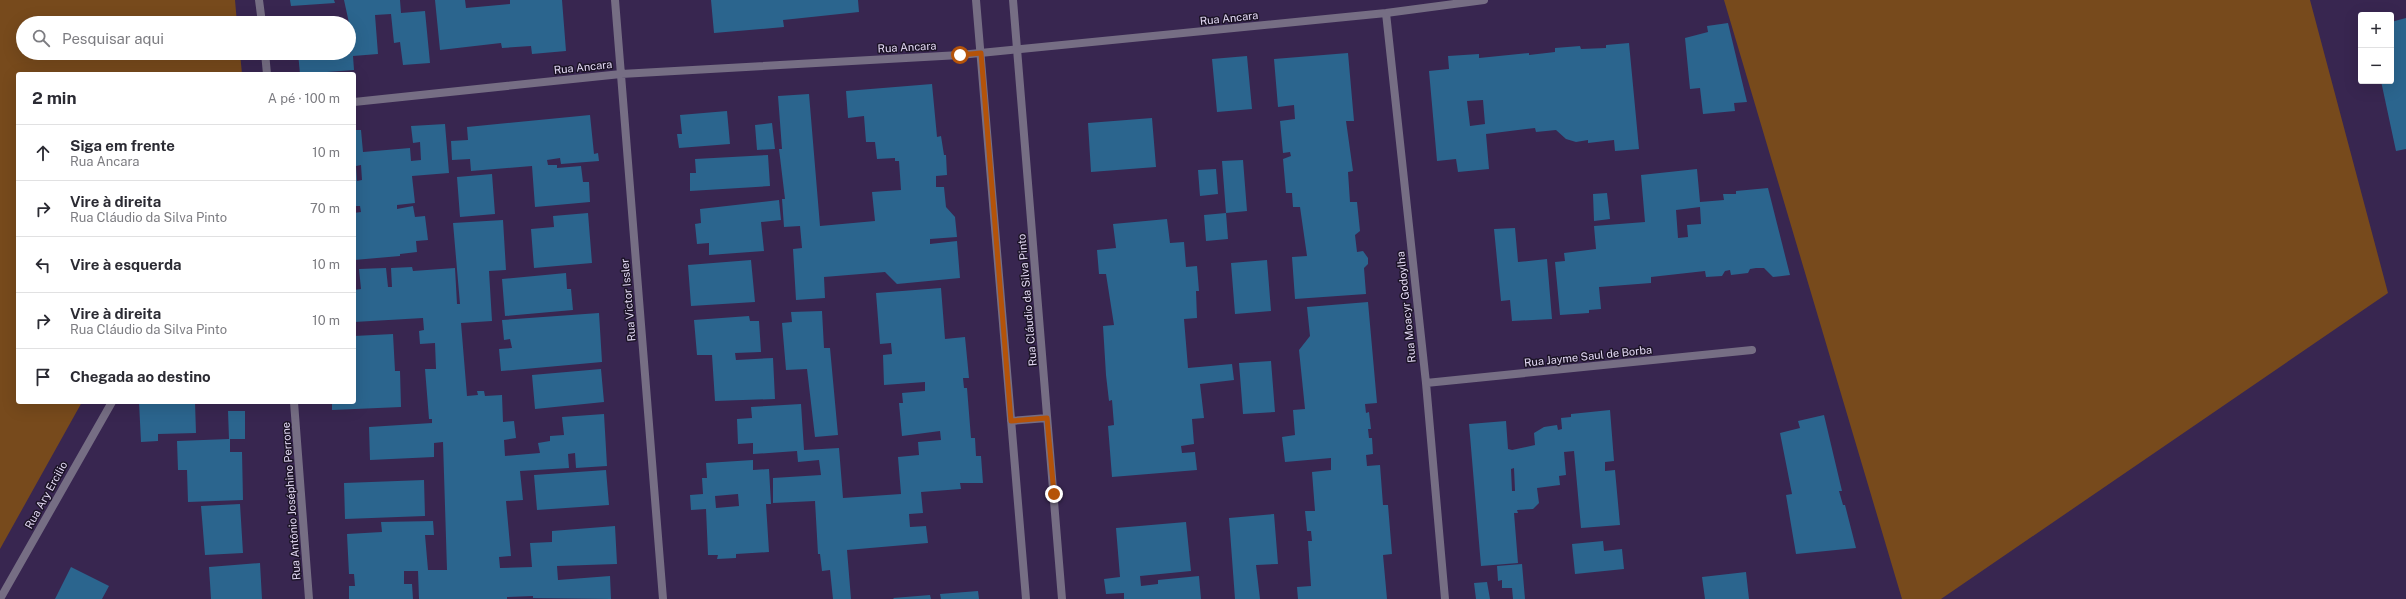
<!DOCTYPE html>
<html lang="pt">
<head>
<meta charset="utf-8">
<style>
  body { margin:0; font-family:"Public Sans",sans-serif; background:#f7f7f7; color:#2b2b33 }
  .controls { position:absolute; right:12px; top:12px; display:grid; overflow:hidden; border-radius:4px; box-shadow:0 4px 16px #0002 }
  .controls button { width:36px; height:36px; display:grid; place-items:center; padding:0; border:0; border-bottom:1px solid #e1e1e2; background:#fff; color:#2b2b33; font:20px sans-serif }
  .stop { position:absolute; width:12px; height:12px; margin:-9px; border:3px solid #b45309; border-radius:50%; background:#fff }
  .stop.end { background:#b45309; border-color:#fff; box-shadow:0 1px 4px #0008 }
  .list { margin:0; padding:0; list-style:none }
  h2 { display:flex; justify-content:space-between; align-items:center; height:52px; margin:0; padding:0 16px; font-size:17px }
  h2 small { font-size:13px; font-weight:400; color:#7c7c81 }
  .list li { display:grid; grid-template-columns:26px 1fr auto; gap:12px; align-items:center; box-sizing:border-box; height:56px; padding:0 16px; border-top:1px solid #e1e1e2 }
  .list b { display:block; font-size:15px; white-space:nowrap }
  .list p { margin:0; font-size:13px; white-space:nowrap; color:#7c7c81 }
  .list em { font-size:13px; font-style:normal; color:#7c7c81 }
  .icon { flex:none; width:22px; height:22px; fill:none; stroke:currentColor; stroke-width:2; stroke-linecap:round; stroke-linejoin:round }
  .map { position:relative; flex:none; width:2406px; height:599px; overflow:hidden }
  .search { position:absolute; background:#fff; box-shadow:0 4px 16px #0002; left:16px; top:16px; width:340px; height:44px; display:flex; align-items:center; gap:10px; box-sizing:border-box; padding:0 14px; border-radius:22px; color:#7c7c81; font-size:15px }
  .panel { position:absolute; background:#fff; box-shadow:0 4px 16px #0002; left:16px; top:72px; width:340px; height:332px; border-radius:4px }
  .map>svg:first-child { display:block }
</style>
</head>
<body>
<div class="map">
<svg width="2406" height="599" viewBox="0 0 2406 599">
  <rect width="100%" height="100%" fill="#382650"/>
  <path fill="#774a1c" d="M 0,0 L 235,0 L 237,23 L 23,23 L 23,53 L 240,53 L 242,74 L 18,74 L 18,402 L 82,402 L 0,549 Z
    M 1724,0 L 2310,0 L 2388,293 L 1941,599 L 1902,599 Z"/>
  <path fill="#2b658e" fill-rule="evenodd" d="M 290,0 L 334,0 L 335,3 L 291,6 Z
    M 344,0 L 400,0 L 401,13 L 425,11 L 430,63 L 403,65 L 400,42 L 394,43 L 391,14 L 375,15 L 378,54 L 353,56 L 354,70 L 300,74 L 298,53 L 351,53 L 349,23 Z
    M 435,0 L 465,0 L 466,8 L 510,4 L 510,0 L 562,0 L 566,51 L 532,54 L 531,46 L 502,48 L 501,43 L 440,50 Z
    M 711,0 L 858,0 L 859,12 L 783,20 L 784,27 L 714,33 Z
    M 2406,18 L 2406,149 L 2396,151 L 2381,81 L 2391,81 L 2391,22 Z
    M 318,19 L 319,23 L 295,23 L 295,22 Z
    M 1728,23 L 1747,102 L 1734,103 L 1735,111 L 1703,114 L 1700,88 L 1690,89 L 1685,38 L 1708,32 L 1707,26 Z
    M 1629,43 L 1639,149 L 1615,151 L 1614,140 L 1588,143 L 1588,140 L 1576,142 L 1566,139 L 1556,130 L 1536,132 L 1535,128 L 1486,134 L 1489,169 L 1458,172 L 1456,159 L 1437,161 L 1429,71 L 1449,69 L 1448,56 L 1479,54 L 1479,58 L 1529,53 L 1529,55 L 1555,52 L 1555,48 L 1580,46 L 1581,49 L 1606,48 L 1606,45 ZM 1483,100 L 1485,124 L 1470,126 L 1467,101 Z
    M 1348,53 L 1354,121 L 1346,121 L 1353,171 L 1348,172 L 1350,202 L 1357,202 L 1360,231 L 1355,235 L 1357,252 L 1363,251 L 1368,258 L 1368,264 L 1364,268 L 1366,294 L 1295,299 L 1292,257 L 1307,256 L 1300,207 L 1293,207 L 1292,193 L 1286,193 L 1283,159 L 1291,156 L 1290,152 L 1283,153 L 1280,121 L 1295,119 L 1294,105 L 1278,107 L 1274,59 Z
    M 1247,56 L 1252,109 L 1217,112 L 1212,59 Z
    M 932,84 L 937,137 L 941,136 L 944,155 L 946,155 L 947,175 L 936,176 L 936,187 L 944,187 L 946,207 L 955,217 L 957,237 L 930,239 L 930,244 L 957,241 L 960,278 L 897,284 L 885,272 L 824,277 L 825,298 L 796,300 L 793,249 L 802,248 L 800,226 L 784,227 L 782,199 L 785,199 L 779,149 L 782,149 L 778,96 L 809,94 L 820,226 L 875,221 L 872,192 L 901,190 L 899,161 L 895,161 L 895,158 L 877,159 L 875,142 L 866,142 L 864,116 L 848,118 L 846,91 Z
    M 727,111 L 730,144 L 679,148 L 677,134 L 682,134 L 680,115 Z
    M 590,115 L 594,154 L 598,153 L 599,161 L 561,164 L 560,158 L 547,160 L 548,165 L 557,165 L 557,168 L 581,166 L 583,182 L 589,182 L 590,202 L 535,207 L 532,166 L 471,171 L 470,159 L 452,160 L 451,141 L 468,140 L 467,127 Z
    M 1152,118 L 1156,167 L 1091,172 L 1088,123 Z
    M 772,123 L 775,149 L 757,150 L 755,125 Z
    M 445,124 L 449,173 L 412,176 L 415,203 L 397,205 L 397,209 L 413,206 L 415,217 L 425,216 L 428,240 L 416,241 L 417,252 L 400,254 L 400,256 L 354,260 L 354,213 L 361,212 L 360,206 L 354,206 L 354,130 L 361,130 L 363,152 L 410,148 L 411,161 L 421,160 L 420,142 L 413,143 L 411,126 ZM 361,165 L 362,180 L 357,181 L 356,166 Z
    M 768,155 L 770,186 L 690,191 L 690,173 L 696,173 L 695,159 Z
    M 1243,160 L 1247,211 L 1226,213 L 1228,239 L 1206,241 L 1204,215 L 1226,213 L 1222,161 Z
    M 1216,169 L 1218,194 L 1200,196 L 1198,170 Z
    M 1697,169 L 1700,202 L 1724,200 L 1723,194 L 1736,194 L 1736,191 L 1768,188 L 1790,275 L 1773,277 L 1764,268 L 1756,268 L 1750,269 L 1748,273 L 1731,275 L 1730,270 L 1725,271 L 1722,276 L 1706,277 L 1705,271 L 1651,277 L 1651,283 L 1599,287 L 1601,309 L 1589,310 L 1589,313 L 1560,315 L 1555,262 L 1565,261 L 1564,253 L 1596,249 L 1594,226 L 1645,222 L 1641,175 ZM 1700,207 L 1701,224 L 1687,225 L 1688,237 L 1678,238 L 1676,210 Z
    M 492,174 L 495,214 L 460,217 L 457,177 Z
    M 1607,193 L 1610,219 L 1594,221 L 1593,194 Z
    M 779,200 L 781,220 L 761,222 L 764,251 L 709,255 L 709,243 L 697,244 L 695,224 L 701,223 L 700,209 Z
    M 588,213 L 592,263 L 534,268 L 531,229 L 554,227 L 553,216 Z
    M 1167,219 L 1170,243 L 1184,242 L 1186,267 L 1197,266 L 1199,291 L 1196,291 L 1197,318 L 1184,319 L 1188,368 L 1232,364 L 1234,380 L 1200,384 L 1204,418 L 1192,419 L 1194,444 L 1181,446 L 1182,453 L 1195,452 L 1197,470 L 1112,477 L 1108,426 L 1114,425 L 1112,400 L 1109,401 L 1106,375 L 1103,326 L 1114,325 L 1106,274 L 1099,274 L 1097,250 L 1116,248 L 1113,224 Z
    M 503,220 L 506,270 L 489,271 L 492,321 L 461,323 L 467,396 L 478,395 L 477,391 L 484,391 L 485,396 L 502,395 L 503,422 L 514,421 L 516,438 L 504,440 L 505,456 L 540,453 L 538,443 L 550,441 L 550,436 L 564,435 L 562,417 L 604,414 L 607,466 L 576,468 L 575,453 L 568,454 L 569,468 L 520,471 L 523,500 L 506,501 L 511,556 L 499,557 L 500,568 L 532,567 L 530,543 L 552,542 L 552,531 L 615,526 L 617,564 L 557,566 L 558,580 L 610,576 L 611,599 L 533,598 L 533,596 L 507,597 L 507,599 L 419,599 L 418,571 L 404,571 L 404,584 L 412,584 L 413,599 L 349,599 L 349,586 L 355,586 L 354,574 L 349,574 L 347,534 L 382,532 L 381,522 L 433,521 L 434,535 L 425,535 L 428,570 L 447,570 L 443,442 L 434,443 L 434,457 L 370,460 L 369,427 L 432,423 L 432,419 L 429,419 L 425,369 L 436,369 L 435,343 L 420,344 L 419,331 L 424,330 L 423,318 L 354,322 L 354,290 L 361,289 L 359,269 L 386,268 L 388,287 L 392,287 L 391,268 L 412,267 L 413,271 L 455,268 L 457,304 L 460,304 L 453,223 Z
    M 1515,228 L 1518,262 L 1547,259 L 1552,319 L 1512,321 L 1510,300 L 1501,301 L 1494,229 Z
    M 751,260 L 755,302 L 691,306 L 688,265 Z
    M 1267,260 L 1271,311 L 1235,314 L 1231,263 Z
    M 566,273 L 567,289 L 571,289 L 573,310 L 505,316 L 502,279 Z
    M 941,288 L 945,339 L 965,337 L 969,378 L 963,378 L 964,388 L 967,388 L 971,438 L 975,438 L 976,456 L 981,456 L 983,483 L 960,483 L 961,489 L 921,492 L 923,513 L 909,514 L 910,527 L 926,526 L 928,543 L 847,550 L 851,599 L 833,599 L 830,570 L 822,571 L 820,554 L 818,554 L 815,501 L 773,503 L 773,478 L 821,475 L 819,460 L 798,462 L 797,451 L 753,454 L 753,443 L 738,444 L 737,419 L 752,418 L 751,407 L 801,404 L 804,450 L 839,448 L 843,498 L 901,494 L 898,457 L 919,455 L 918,442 L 941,440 L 940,431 L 902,436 L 899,403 L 903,403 L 902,393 L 925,391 L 925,382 L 884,385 L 883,355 L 892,354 L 891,343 L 880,344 L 876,293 Z
    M 1368,302 L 1377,403 L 1365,404 L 1366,413 L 1369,412 L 1371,429 L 1368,429 L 1369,438 L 1372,438 L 1373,454 L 1366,455 L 1367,466 L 1380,465 L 1383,505 L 1388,505 L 1392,554 L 1383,555 L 1387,599 L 1298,599 L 1297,587 L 1311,586 L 1308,541 L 1312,541 L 1311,531 L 1307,531 L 1305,511 L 1315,511 L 1312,472 L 1331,470 L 1331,458 L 1285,462 L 1282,437 L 1295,435 L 1293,410 L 1305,409 L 1299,350 L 1310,336 L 1307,307 Z
    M 822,311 L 824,348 L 830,348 L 838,435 L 815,437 L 807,369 L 786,370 L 782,323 L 792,322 L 791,312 Z
    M 599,313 L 602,362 L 501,371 L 499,349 L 512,348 L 510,339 L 504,340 L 502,320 Z
    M 749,316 L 750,321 L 759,321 L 761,352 L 735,353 L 736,360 L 773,358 L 775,399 L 715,401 L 712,355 L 697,355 L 694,320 Z
    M 393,334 L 395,371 L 400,371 L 401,407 L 332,410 L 332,402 L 354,402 L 354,336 Z
    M 1271,361 L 1275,412 L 1243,414 L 1239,363 Z
    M 601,369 L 604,402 L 535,409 L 532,375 Z
    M 139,402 L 195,402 L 196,433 L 158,434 L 158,441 L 141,442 Z
    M 1610,410 L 1614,461 L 1605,462 L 1605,471 L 1615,470 L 1620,525 L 1581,528 L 1574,451 L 1564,452 L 1566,475 L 1559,476 L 1560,485 L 1537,488 L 1539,503 L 1533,509 L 1517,510 L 1518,513 L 1514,513 L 1518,563 L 1481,566 L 1469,424 L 1506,421 L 1508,449 L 1512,450 L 1535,445 L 1534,433 L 1544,427 L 1557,425 L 1558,430 L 1562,429 L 1561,418 L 1571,417 L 1571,414 ZM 1514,468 L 1515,491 L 1512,491 L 1511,469 Z
    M 228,411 L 245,411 L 245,439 L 230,439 L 230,452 L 242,452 L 243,500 L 188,502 L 187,470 L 178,470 L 177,441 L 229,439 Z
    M 1824,415 L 1842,491 L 1839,491 L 1843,505 L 1845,505 L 1856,548 L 1796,554 L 1786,495 L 1792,494 L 1780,433 L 1800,428 L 1798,421 Z
    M 753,460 L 753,470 L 769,469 L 771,504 L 766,504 L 769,552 L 736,554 L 736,558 L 717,559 L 718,555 L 708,555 L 706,509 L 691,510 L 690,495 L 703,494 L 702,478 L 707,478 L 706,463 ZM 738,494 L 739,506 L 716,508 L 715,496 Z
    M 606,470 L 609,505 L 537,510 L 534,475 Z
    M 424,480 L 425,516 L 345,519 L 344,483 Z
    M 240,504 L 243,553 L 205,555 L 201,506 Z
    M 1274,514 L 1278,564 L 1256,565 L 1260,599 L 1235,599 L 1229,518 Z
    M 1186,522 L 1191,571 L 1140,576 L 1141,586 L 1158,584 L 1158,580 L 1199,576 L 1201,599 L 1124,599 L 1124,593 L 1106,594 L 1104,579 L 1120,577 L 1116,528 Z
    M 1603,541 L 1604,551 L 1622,549 L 1624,569 L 1575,574 L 1572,544 Z
    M 260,563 L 262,599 L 211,599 L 209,567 Z
    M 1522,564 L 1525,599 L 1513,599 L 1512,588 L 1502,588 L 1502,580 L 1498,581 L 1497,566 Z
    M 71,567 L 109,586 L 102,599 L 55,599 Z
    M 1746,572 L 1749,599 L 1705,599 L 1702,577 Z
    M 1487,582 L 1490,599 L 1476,599 L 1474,583 Z
    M 978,591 L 979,599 L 941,599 L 940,594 Z
    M 930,595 L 931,599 L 894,599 L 893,598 Z"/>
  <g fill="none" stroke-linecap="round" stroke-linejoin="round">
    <path stroke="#766e84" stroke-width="8" d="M 259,0 L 262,23
      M 615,0 L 663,599
      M 1386,13 L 1426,383 L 1445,599
      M 265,53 L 267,74
      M 354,102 L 621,74 L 960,55 L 1386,13 L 1484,0
      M 1426,383 L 1752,350
      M 294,402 L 309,599
      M 0,599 L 112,402"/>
    <path stroke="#766e84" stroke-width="8" d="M 976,0 L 1026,599
      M 1013,0 L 1062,599
      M 1011,421 L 1047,418"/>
  </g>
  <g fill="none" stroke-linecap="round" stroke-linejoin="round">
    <path stroke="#b45309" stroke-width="5" d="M 960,55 L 981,53 L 1011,421 L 1047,418 L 1054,494"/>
  </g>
  <g text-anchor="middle" stroke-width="3" stroke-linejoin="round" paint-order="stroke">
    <g font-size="11" fill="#e3d9f4" stroke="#1c1427">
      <text transform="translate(1229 18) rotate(-6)" y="4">Rua Ancara</text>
      <text transform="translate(907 47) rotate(-3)" y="4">Rua Ancara</text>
      <text transform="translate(583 67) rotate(-6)" y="4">Rua Ancara</text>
      <text transform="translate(628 300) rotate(-95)" y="4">Rua Victor Issler</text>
      <text transform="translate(1027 300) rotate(-95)" y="4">Rua Cláudio da Silva Pinto</text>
      <text transform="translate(1406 307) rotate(-96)" y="4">Rua Moacyr Godoylha</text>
      <text transform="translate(1588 356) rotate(-6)" y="4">Rua Jayme Saul de Borba</text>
      <text transform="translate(46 495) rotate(-61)" y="4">Rua Ary Ercilio</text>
      <text transform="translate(291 501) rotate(-94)" y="4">Rua Antônio Joséphino Perrone</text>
    </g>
  </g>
</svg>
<div class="controls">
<button>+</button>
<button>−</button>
</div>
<div class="stop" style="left:960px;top:55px"></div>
<div class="stop end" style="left:1054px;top:494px"></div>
<div class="search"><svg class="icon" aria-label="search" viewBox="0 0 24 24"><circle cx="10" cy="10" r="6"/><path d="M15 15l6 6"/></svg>Pesquisar aqui</div>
<section class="panel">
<h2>2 min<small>A pé · 100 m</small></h2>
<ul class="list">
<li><svg class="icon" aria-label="ahead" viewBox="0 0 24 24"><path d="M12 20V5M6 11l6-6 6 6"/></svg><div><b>Siga em frente</b><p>Rua Ancara</p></div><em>10 m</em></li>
<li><svg class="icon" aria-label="right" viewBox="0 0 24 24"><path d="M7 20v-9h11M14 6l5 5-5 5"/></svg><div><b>Vire à direita</b><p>Rua Cláudio da Silva Pinto</p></div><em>70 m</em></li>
<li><svg class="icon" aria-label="left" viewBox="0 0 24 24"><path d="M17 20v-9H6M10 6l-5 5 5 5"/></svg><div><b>Vire à esquerda</b></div><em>10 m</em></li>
<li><svg class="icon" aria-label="right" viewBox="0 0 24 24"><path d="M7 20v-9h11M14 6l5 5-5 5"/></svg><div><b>Vire à direita</b><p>Rua Cláudio da Silva Pinto</p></div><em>10 m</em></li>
<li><svg class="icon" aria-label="arrive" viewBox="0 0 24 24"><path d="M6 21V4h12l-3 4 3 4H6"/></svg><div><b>Chegada ao destino</b></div></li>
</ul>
</section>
</div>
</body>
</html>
